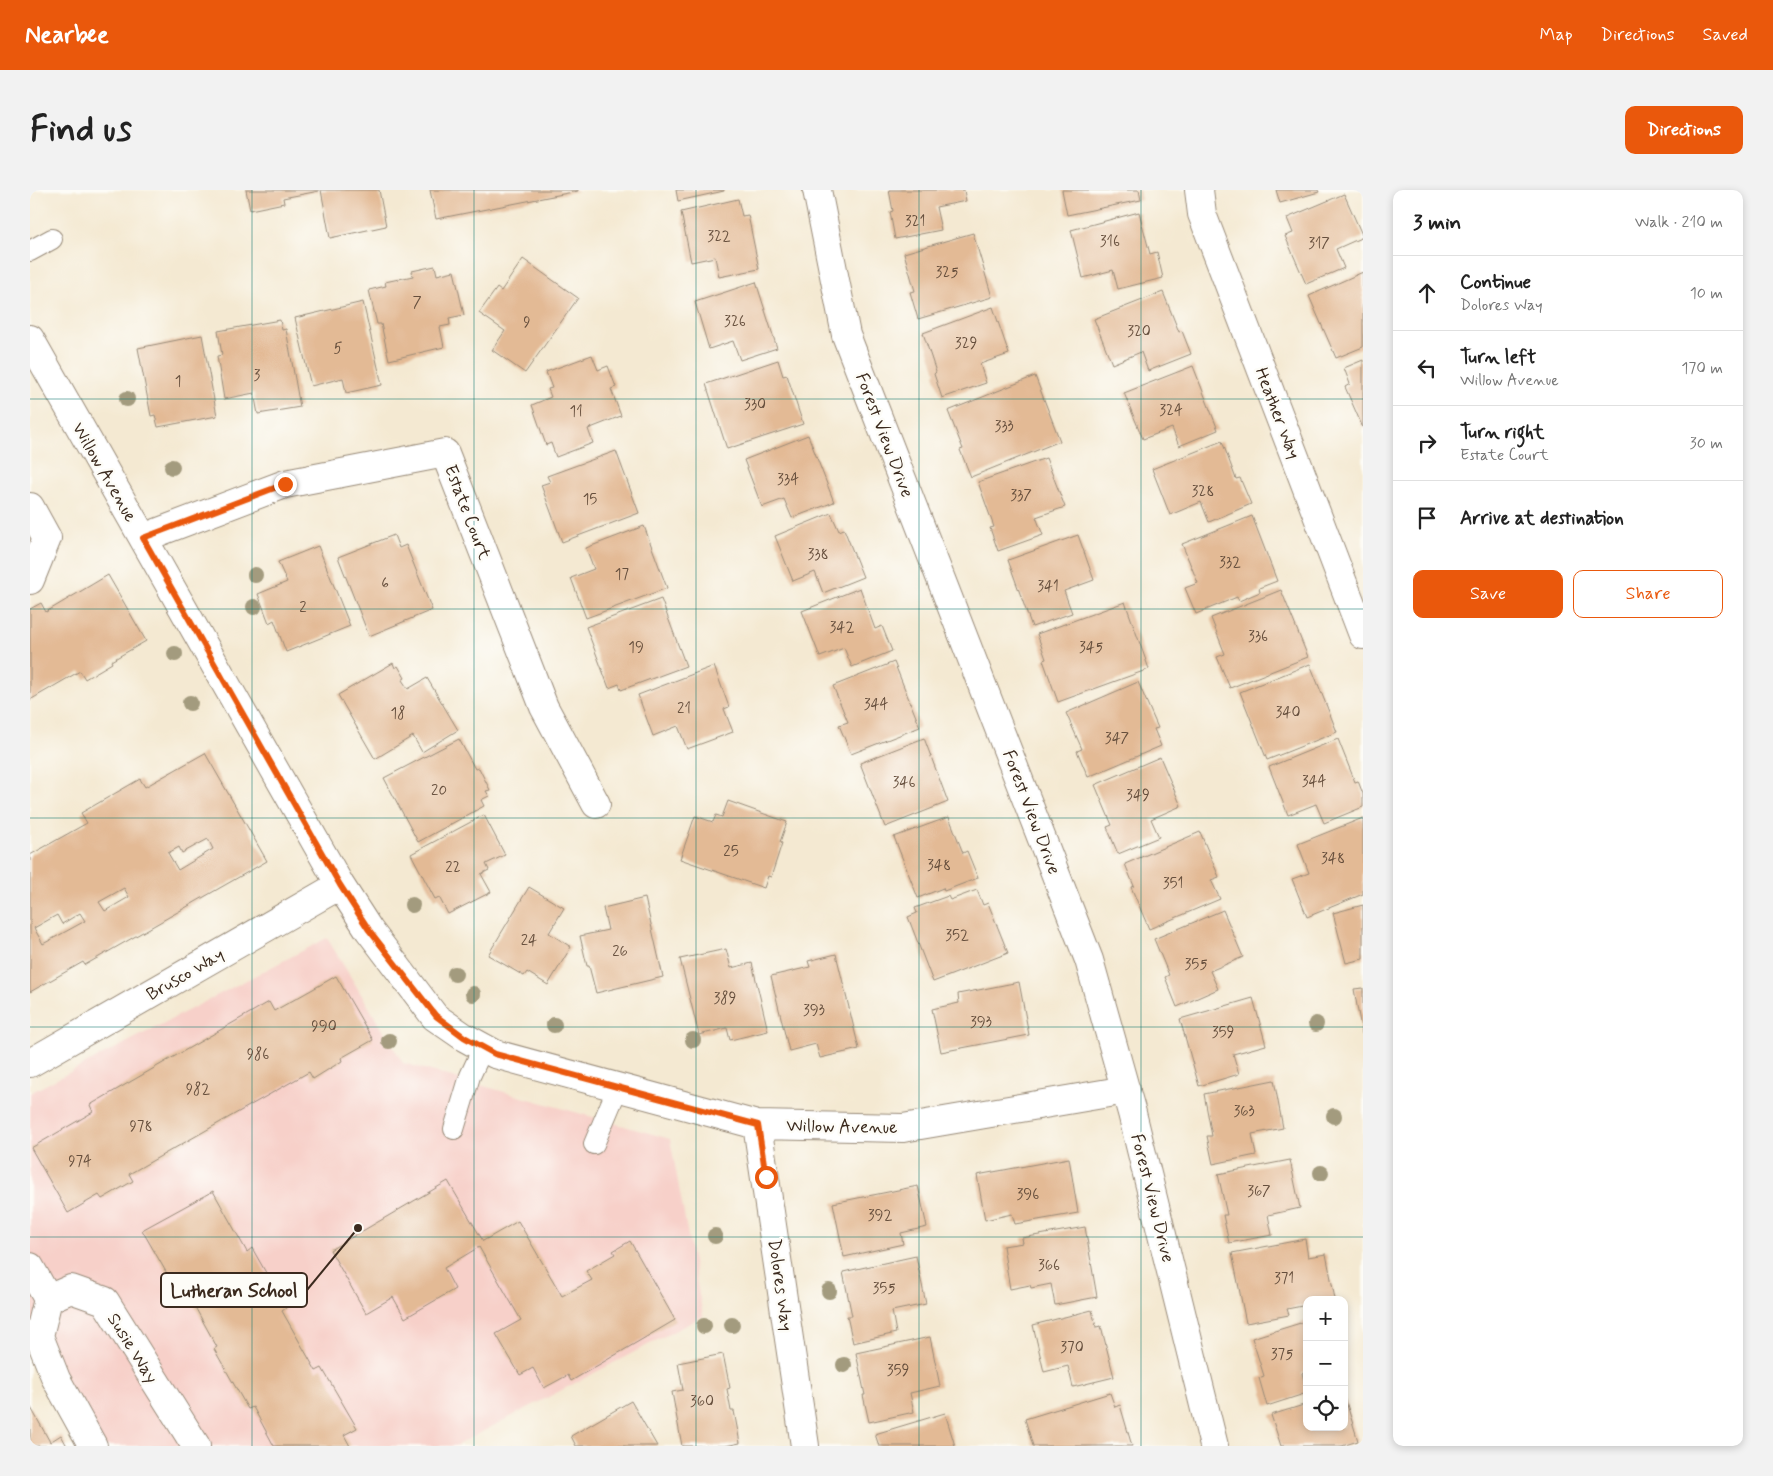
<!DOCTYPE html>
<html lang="en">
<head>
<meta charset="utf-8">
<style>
  body { margin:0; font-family:Mynerve,sans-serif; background:#f2f2f2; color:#222 }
  .controls { position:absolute; right:15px; bottom:15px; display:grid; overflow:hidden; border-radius:10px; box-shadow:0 2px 8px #0003 }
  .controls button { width:45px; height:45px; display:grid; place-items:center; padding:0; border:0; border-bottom:1px solid #e0e0e0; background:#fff; color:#222; font:25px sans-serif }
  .stop { position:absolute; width:15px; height:15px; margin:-11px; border:4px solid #ea580c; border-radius:50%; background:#fff }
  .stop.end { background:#ea580c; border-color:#fff; box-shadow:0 1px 5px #0008 }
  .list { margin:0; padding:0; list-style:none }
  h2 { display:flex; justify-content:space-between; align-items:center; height:65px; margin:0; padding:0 20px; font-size:21px }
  h2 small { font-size:16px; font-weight:400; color:#767676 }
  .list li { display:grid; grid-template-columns:32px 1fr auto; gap:15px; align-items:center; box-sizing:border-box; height:75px; padding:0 20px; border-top:1px solid #e0e0e0 }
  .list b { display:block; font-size:19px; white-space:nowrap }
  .list p { margin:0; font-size:16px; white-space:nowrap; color:#767676 }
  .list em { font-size:16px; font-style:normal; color:#767676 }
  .actions { display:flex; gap:10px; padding:15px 20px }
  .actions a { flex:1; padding:11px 0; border:1px solid #ea580c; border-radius:10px; text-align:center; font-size:18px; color:#ea580c }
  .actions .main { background:#ea580c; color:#fff }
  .icon { flex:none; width:28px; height:28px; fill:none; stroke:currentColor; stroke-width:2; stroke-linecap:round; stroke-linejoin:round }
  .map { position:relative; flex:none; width:1333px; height:1256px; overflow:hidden; border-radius:10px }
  header { display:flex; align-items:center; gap:30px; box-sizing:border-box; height:70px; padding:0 25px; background:#ea580c; color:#fff }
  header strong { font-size:24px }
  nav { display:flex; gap:28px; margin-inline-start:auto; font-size:18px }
  .intro { display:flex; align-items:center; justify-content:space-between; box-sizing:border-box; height:120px; padding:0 30px }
  h1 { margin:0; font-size:35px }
  .button { padding:12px 22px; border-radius:10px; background:#ea580c; color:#fff; font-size:18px; font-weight:700 }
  main { display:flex; gap:30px; padding:0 30px }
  aside { flex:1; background:#fff; border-radius:10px; box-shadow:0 2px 8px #0003 }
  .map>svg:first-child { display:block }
</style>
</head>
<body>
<header>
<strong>Nearbee</strong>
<nav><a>Map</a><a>Directions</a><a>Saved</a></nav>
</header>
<div class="intro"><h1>Find us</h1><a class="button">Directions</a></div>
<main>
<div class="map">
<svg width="1333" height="1256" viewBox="0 0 1333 1256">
  <rect width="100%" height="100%" fill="#fdfcf7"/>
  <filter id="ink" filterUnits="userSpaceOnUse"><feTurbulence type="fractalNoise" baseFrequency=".02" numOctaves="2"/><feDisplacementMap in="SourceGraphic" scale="10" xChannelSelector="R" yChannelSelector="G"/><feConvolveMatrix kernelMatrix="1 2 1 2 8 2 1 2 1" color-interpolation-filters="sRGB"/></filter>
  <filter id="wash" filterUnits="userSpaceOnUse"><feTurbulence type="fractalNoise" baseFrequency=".0096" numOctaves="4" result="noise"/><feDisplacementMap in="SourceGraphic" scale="20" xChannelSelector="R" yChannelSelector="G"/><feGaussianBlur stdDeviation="1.12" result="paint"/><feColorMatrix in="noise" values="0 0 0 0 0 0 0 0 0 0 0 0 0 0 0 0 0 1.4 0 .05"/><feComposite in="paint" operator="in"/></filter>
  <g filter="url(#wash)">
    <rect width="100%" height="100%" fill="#f4e9d2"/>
    <path fill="#f7d0c9" d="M 297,748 L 373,873 L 640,949 L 673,1126 L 425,1256 L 67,1256 L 0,1142 L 0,903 Z"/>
    <g id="blocks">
      <path fill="#e3ba95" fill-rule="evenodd" d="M 216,0 L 289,0 L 289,1 L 253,8 L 254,13 L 220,20 Z
        M 291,0 L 349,0 L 356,36 L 300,48 Z
        M 400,0 L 548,0 L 548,1 L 406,29 Z
        M 646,0 L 694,0 L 694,1 L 648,11 Z
        M 859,0 L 934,0 L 936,11 L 906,17 L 911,40 L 865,49 L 860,22 L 863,21 Z
        M 1032,0 L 1109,0 L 1111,10 L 1037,25 Z
        M 1246,0 L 1288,0 L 1289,2 L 1250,13 Z
        M 1314,4 L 1333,47 L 1306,59 L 1314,78 L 1276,94 L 1255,46 L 1263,43 L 1257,28 Z
        M 708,9 L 712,26 L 718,25 L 729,79 L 689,87 L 685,67 L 661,72 L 651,22 Z
        M 1109,22 L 1120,64 L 1127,62 L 1133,88 L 1088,99 L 1083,80 L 1053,88 L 1041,40 Z
        M 943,43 L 962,107 L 888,129 L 880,102 L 885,101 L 874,63 Z
        M 493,69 L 548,108 L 495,183 L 462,160 L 475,141 L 449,123 L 467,98 L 471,101 Z
        M 405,76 L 407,85 L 424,81 L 434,125 L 419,128 L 420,135 L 410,137 L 414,157 L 359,170 L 351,134 L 347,134 L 339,100 L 356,96 L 355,92 L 383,86 L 382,81 Z
        M 1333,82 L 1333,157 L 1306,168 L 1279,106 Z
        M 726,92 L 747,158 L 710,170 L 703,151 L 679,159 L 665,112 Z
        M 1133,102 L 1149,142 L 1152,141 L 1161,164 L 1118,181 L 1111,162 L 1082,174 L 1064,129 Z
        M 333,112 L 352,195 L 316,203 L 313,188 L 281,196 L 265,128 Z
        M 963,117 L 979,164 L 950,174 L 956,193 L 912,208 L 904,184 L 906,182 L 893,143 Z
        M 250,130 L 252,140 L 256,139 L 270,217 L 228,224 L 224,203 L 194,209 L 187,166 L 192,165 L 188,141 Z
        M 172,145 L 187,226 L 128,237 L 125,225 L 121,226 L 108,158 Z
        M 562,165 L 568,180 L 578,176 L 586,197 L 581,199 L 591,226 L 558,239 L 563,253 L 526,267 L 521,253 L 516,255 L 502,215 L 521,207 L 518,199 L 522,198 L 516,182 Z
        M 748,170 L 753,186 L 757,185 L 773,234 L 697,259 L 676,194 Z
        M 1333,170 L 1333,238 L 1315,197 L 1320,194 L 1314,178 Z
        M 1163,176 L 1188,240 L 1149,256 L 1142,238 L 1113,249 L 1094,203 Z
        M 1005,186 L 1030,251 L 941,287 L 930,260 L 933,259 L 918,221 Z
        M 778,245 L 804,312 L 762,328 L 754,309 L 732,317 L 714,270 Z
        M 1192,251 L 1206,289 L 1210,288 L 1221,314 L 1179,332 L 1171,312 L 1140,325 L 1122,279 Z
        M 586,261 L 609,323 L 532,352 L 511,295 L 520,292 L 517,286 Z
        M 1016,268 L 1035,317 L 1006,327 L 1013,345 L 968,361 L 960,338 L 964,337 L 948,292 Z
        M 801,323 L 809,341 L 814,339 L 833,387 L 793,403 L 785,382 L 763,391 L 745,346 Z
        M 1222,326 L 1247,391 L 1229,398 L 1230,402 L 1209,411 L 1207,407 L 1166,424 L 1155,398 L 1168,393 L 1152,354 Z
        M 614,336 L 637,398 L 556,428 L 541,388 L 564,379 L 556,358 Z
        M 364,345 L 369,358 L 376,355 L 402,420 L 339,446 L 308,367 Z
        M 1048,345 L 1064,390 L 1034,401 L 1042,423 L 1002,437 L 978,370 Z
        M 288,356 L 320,436 L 256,462 L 244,430 L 239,433 L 228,404 L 257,392 L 248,372 Z
        M 78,385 L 116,451 L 81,471 L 82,473 L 55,489 L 50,481 L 0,510 L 0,419 L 11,413 L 16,422 Z
        M 830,398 L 845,439 L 852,436 L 862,461 L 822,477 L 814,458 L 790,467 L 772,421 Z
        M 1251,400 L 1278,467 L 1200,498 L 1187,467 L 1195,464 L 1181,428 Z
        M 631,409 L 656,476 L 591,500 L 589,494 L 579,498 L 556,437 Z
        M 1095,412 L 1119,479 L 1028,512 L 1013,470 L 1016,469 L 1007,444 Z
        M 864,472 L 890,537 L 821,564 L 809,535 L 818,532 L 803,496 Z
        M 363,473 L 365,478 L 368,476 L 375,488 L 372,490 L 378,499 L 397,488 L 428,540 L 392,562 L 383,546 L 345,569 L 308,505 Z
        M 1280,474 L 1307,542 L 1237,570 L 1210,502 Z
        M 684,476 L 699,517 L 694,519 L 703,542 L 657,559 L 648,536 L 623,546 L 608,505 Z
        M 1108,492 L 1128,538 L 1124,539 L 1131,556 L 1058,587 L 1047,561 L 1052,559 L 1036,523 Z
        M 894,548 L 918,612 L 855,637 L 830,573 Z
        M 429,549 L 445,579 L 449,578 L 460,600 L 456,601 L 459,606 L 451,610 L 454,616 L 388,652 L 354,588 Z
        M 1308,549 L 1325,592 L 1328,591 L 1333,604 L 1333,617 L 1294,633 L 1286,614 L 1258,625 L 1239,577 Z
        M 175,563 L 237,671 L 55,775 L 53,772 L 0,802 L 0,665 L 57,633 L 51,623 L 110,589 L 115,597 ZM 178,649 L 183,659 L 148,680 L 138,663 L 149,657 L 152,663 ZM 94,698 L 99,707 L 75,721 L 69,712 ZM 50,723 L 55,731 L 13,754 L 4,738 L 27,725 L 32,734 Z
        M 1130,567 L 1151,616 L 1121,629 L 1129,647 L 1088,664 L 1077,637 L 1082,635 L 1065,595 Z
        M 698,611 L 757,632 L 750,652 L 752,653 L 741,687 L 738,686 L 734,698 L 650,669 L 665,626 L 683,632 L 686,625 L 692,627 Z
        M 454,625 L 475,665 L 456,674 L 459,680 L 451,684 L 461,702 L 418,724 L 409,707 L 405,709 L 381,664 Z
        M 919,627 L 933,663 L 937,661 L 948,688 L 914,701 L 913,698 L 888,708 L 864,647 Z
        M 1333,628 L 1333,704 L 1277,727 L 1262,689 L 1279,683 L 1268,654 Z
        M 1170,642 L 1189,687 L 1181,690 L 1190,709 L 1119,739 L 1101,697 L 1104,696 L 1095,674 Z
        M 499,697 L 534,718 L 519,743 L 541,757 L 518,795 L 497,782 L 494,786 L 458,765 Z
        M 947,700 L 953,715 L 958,713 L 978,763 L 903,792 L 878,727 L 887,723 L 885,718 L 918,706 L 920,710 Z
        M 615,708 L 633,787 L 566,803 L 559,776 L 557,776 L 550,746 L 578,740 L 573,718 Z
        M 1333,715 L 1333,769 L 1316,773 L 1303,723 Z
        M 1193,720 L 1213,767 L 1180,781 L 1188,799 L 1147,817 L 1135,787 L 1139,785 L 1124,749 Z
        M 696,759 L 701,778 L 722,773 L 738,841 L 700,850 L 697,838 L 669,845 L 650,769 Z
        M 806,764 L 829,859 L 790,868 L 786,854 L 759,861 L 741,786 L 780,777 L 778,771 Z
        M 306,786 L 343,850 L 311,868 L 312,871 L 283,889 L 279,882 L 99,984 L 103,991 L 72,1009 L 69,1005 L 38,1023 L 1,958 L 63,922 L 60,915 L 239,812 L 244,821 Z
        M 989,792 L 999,845 L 911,862 L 902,819 L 929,813 L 928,804 Z
        M 1333,798 L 1333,844 L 1332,844 L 1324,799 Z
        M 1223,808 L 1236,855 L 1203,864 L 1209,884 L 1169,896 L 1150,829 Z
        M 1244,890 L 1253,938 L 1222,944 L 1226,965 L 1183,974 L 1177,946 L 1182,946 L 1174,904 Z
        M 1039,968 L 1048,1023 L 985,1034 L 982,1024 L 955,1030 L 947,985 Z
        M 1260,970 L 1270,1018 L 1238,1025 L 1242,1045 L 1199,1053 L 1193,1025 L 1197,1025 L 1188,984 Z
        M 418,991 L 453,1051 L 488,1031 L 532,1106 L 562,1090 L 556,1081 L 585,1064 L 583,1061 L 600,1051 L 645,1130 L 541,1191 L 538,1185 L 514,1198 L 503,1178 L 490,1185 L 466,1144 L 491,1130 L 449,1057 L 414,1078 L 425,1099 L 375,1128 L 363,1107 L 336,1123 L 300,1060 Z
        M 888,996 L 897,1037 L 871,1043 L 873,1054 L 814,1067 L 803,1013 Z
        M 183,1001 L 217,1062 L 222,1058 L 256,1118 L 252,1121 L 286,1181 L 292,1178 L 327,1238 L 314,1245 L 320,1256 L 244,1256 L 223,1217 L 218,1219 L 184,1159 L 187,1157 L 154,1097 L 147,1101 L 112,1040 Z
        M 1055,1037 L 1067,1107 L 1025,1115 L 1021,1094 L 1001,1098 L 1000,1095 L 980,1099 L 973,1056 L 993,1053 L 992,1048 Z
        M 1275,1049 L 1278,1067 L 1296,1064 L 1305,1109 L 1277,1110 L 1277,1115 L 1257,1119 L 1259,1125 L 1216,1133 L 1202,1063 Z
        M 886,1066 L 896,1114 L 862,1121 L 866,1143 L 823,1153 L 817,1126 L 822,1126 L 813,1082 Z
        M 1062,1120 L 1066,1137 L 1071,1136 L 1084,1187 L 1043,1197 L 1038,1176 L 1014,1182 L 1003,1135 Z
        M 1277,1131 L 1277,1181 L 1272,1183 L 1277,1203 L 1237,1216 L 1229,1188 L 1234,1186 L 1222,1148 Z
        M 900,1147 L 910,1196 L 880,1203 L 884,1222 L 839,1232 L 833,1205 L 835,1205 L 826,1163 Z
        M 693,1164 L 700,1198 L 697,1199 L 701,1221 L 704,1221 L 710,1253 L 695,1256 L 652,1256 L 642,1202 L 653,1200 L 648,1173 Z
        M 1080,1203 L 1085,1217 L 1090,1215 L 1102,1256 L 1003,1256 L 995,1229 Z
        M 1315,1208 L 1328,1251 L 1312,1256 L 1251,1256 L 1241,1225 L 1277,1214 L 1277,1237 L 1314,1237 Z
        M 601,1211 L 627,1256 L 546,1256 L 541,1246 Z
        M 0,1216 L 20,1252 L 31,1245 L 37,1256 L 0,1256 Z
        M 915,1223 L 925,1256 L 849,1256 L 845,1244 Z"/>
    </g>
  </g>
  <g filter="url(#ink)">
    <use href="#blocks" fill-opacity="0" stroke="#988a78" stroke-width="1"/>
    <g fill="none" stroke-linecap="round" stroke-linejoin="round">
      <defs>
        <path id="service" d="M 0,61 L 22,49
          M 424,939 L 440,886 L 453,858
          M 564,954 L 588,897"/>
        <path id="minor" d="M 787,0 L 816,145 L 1059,770 L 1102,923 L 1184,1256
          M 1169,0 L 1172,24 L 1333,445
          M 0,149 L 310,695 L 339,740 L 405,827 L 434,847 L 465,864 L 727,935 L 873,938 L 1096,900
          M 0,317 L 17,348 L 0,390
          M 113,348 L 255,294 L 415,263 L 514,517 L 566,614
          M 0,873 L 310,695
          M 727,935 L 775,1256
          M 0,1077 L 18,1109
          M 63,1256 L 26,1189 L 9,1146 L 18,1109 L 41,1099 L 75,1111 L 166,1256"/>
      </defs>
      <use href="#service" stroke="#988a78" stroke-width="22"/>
      <use href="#minor" stroke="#988a78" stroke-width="30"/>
      <use href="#service" stroke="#fff" stroke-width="20"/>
      <use href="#minor" stroke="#fff" stroke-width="28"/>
    </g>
    <g fill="#a39b7e">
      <circle cx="97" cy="209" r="8"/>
      <circle cx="142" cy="277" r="8"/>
      <circle cx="225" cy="385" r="8"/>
      <circle cx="224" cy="417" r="8"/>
      <circle cx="145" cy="464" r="8"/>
      <circle cx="160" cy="513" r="8"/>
      <circle cx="382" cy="715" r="8"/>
      <circle cx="425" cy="784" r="8"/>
      <circle cx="443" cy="804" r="8"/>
      <circle cx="1286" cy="834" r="8"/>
      <circle cx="524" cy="835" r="8"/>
      <circle cx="663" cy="850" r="8"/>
      <circle cx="359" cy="851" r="8"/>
      <circle cx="1304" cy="926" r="8"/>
      <circle cx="1291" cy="983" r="8"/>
      <circle cx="685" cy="1046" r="8"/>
      <circle cx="799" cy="1101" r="8"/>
      <circle cx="702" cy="1135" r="8"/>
      <circle cx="674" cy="1136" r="8"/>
      <circle cx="814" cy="1175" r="8"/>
    </g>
  </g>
  <g fill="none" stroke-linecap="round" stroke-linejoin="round" filter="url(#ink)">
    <path stroke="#ea580c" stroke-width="6" d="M 255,294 L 113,348 L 310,695 L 339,740 L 406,826 L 434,847 L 465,864 L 728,935 L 736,987"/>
  </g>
  <path fill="none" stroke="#0f766e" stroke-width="1" stroke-opacity="0.55" d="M 222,0 L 222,1256M 444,0 L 444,1256M 666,0 L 666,1256M 889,0 L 889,1256M 1111,0 L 1111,1256M 0,209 L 1333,209M 0,419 L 1333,419M 0,628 L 1333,628M 0,837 L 1333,837M 0,1047 L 1333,1047"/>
  <g text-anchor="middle" stroke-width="5" stroke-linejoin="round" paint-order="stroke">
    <g font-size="15" fill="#654e3c">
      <text x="885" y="36">321</text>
      <text x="689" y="51">322</text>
      <text x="1080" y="56">316</text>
      <text x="1289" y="58">317</text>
      <text x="917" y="87">325</text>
      <text x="387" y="117">7</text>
      <text x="705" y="136">326</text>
      <text x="497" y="137">9</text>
      <text x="1109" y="146">320</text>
      <text x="936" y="158">329</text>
      <text x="308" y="163">5</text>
      <text x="227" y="190">3</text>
      <text x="148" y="196">1</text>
      <text x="725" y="219">330</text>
      <text x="1141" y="225">324</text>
      <text x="546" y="226">11</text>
      <text x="974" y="241">333</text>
      <text x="758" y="294">334</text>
      <text x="1173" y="306">328</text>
      <text x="991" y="310">337</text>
      <text x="560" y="314">15</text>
      <text x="788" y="369">338</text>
      <text x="1200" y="377">332</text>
      <text x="592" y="389">17</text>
      <text x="355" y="398">6</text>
      <text x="1018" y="401">341</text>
      <text x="273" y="422">2</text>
      <text x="812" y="442">342</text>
      <text x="1228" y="451">336</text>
      <text x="606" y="462">19</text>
      <text x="1061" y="462">345</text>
      <text x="846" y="519">344</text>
      <text x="654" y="523">21</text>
      <text x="1258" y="527">340</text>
      <text x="368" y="528">18</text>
      <text x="1087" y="553">347</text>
      <text x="1284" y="596">344</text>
      <text x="874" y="597">346</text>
      <text x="409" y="605">20</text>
      <text x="1108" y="610">349</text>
      <text x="701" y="666">25</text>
      <text x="1303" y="673">348</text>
      <text x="909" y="680">348</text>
      <text x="423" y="682">22</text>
      <text x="1143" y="698">351</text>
      <text x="927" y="750">352</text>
      <text x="499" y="755">24</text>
      <text x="590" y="766">26</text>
      <text x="1166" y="779">355</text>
      <text x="695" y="813">389</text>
      <text x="784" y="825">393</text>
      <text x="951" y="837">393</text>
      <text x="294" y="841">990</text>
      <text x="1193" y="847">359</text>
      <text x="228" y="869">986</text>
      <text x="168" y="904">982</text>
      <text x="1214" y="926">363</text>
      <text x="111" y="941">978</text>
      <text x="50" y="976">974</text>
      <text x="1229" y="1006">367</text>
      <text x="998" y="1009">396</text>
      <text x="850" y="1030">392</text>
      <text x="1019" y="1080">366</text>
      <text x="1254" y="1093">371</text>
      <text x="854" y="1103">355</text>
      <text x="1042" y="1162">370</text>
      <text x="1252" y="1169">375</text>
      <text x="868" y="1185">359</text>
      <text x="672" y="1216">360</text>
    </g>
    <g font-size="18" fill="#3b2a1e" stroke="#fdfcf7">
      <text transform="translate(1248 223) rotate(69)" y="6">Heather Way</text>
      <text transform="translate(855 245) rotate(69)" y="6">Forest View Drive</text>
      <text transform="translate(75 282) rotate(60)" y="6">Willow Avenue</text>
      <text transform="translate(438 322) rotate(69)" y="6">Estate Court</text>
      <text transform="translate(1002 622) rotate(69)" y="6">Forest View Drive</text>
      <text transform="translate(155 784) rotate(-30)" y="6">Brusco Way</text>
      <text transform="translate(812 936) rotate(1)" y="6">Willow Avenue</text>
      <text transform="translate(1123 1008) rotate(76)" y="6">Forest View Drive</text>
      <text transform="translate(751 1095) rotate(82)" y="6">Dolores Way</text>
      <text transform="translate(103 1158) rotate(58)" y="6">Susie Way</text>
    </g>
  </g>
  <path fill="none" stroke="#3b2a1e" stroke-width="2" d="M328 1038L277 1100"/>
  <circle fill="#3b2a1e" stroke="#fdfcf7" stroke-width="2" cx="328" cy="1038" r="5"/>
  <rect fill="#fdfcf7" stroke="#3b2a1e" stroke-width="2" x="131" y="1083" width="146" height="34" rx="5"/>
  <g font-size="19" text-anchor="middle" font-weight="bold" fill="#3b2a1e">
    <text x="204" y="1107">Lutheran School</text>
  </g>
</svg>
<div class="controls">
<button>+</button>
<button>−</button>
<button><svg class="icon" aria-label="locate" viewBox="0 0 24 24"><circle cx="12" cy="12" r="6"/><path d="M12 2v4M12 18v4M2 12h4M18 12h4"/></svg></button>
</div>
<div class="stop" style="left:736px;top:987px"></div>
<div class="stop end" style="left:255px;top:294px"></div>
</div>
<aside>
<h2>3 min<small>Walk · 210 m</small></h2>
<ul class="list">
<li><svg class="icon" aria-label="ahead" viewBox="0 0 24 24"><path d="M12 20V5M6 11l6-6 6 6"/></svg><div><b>Continue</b><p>Dolores Way</p></div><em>10 m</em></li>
<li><svg class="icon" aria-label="left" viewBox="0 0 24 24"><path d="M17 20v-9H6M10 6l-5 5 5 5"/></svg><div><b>Turn left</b><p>Willow Avenue</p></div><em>170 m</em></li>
<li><svg class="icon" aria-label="right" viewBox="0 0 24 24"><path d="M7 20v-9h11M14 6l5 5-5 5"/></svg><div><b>Turn right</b><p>Estate Court</p></div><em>30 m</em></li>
<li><svg class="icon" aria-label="arrive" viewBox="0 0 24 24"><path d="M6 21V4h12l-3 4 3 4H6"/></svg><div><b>Arrive at destination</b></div></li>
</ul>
<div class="actions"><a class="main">Save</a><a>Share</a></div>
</aside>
</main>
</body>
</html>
